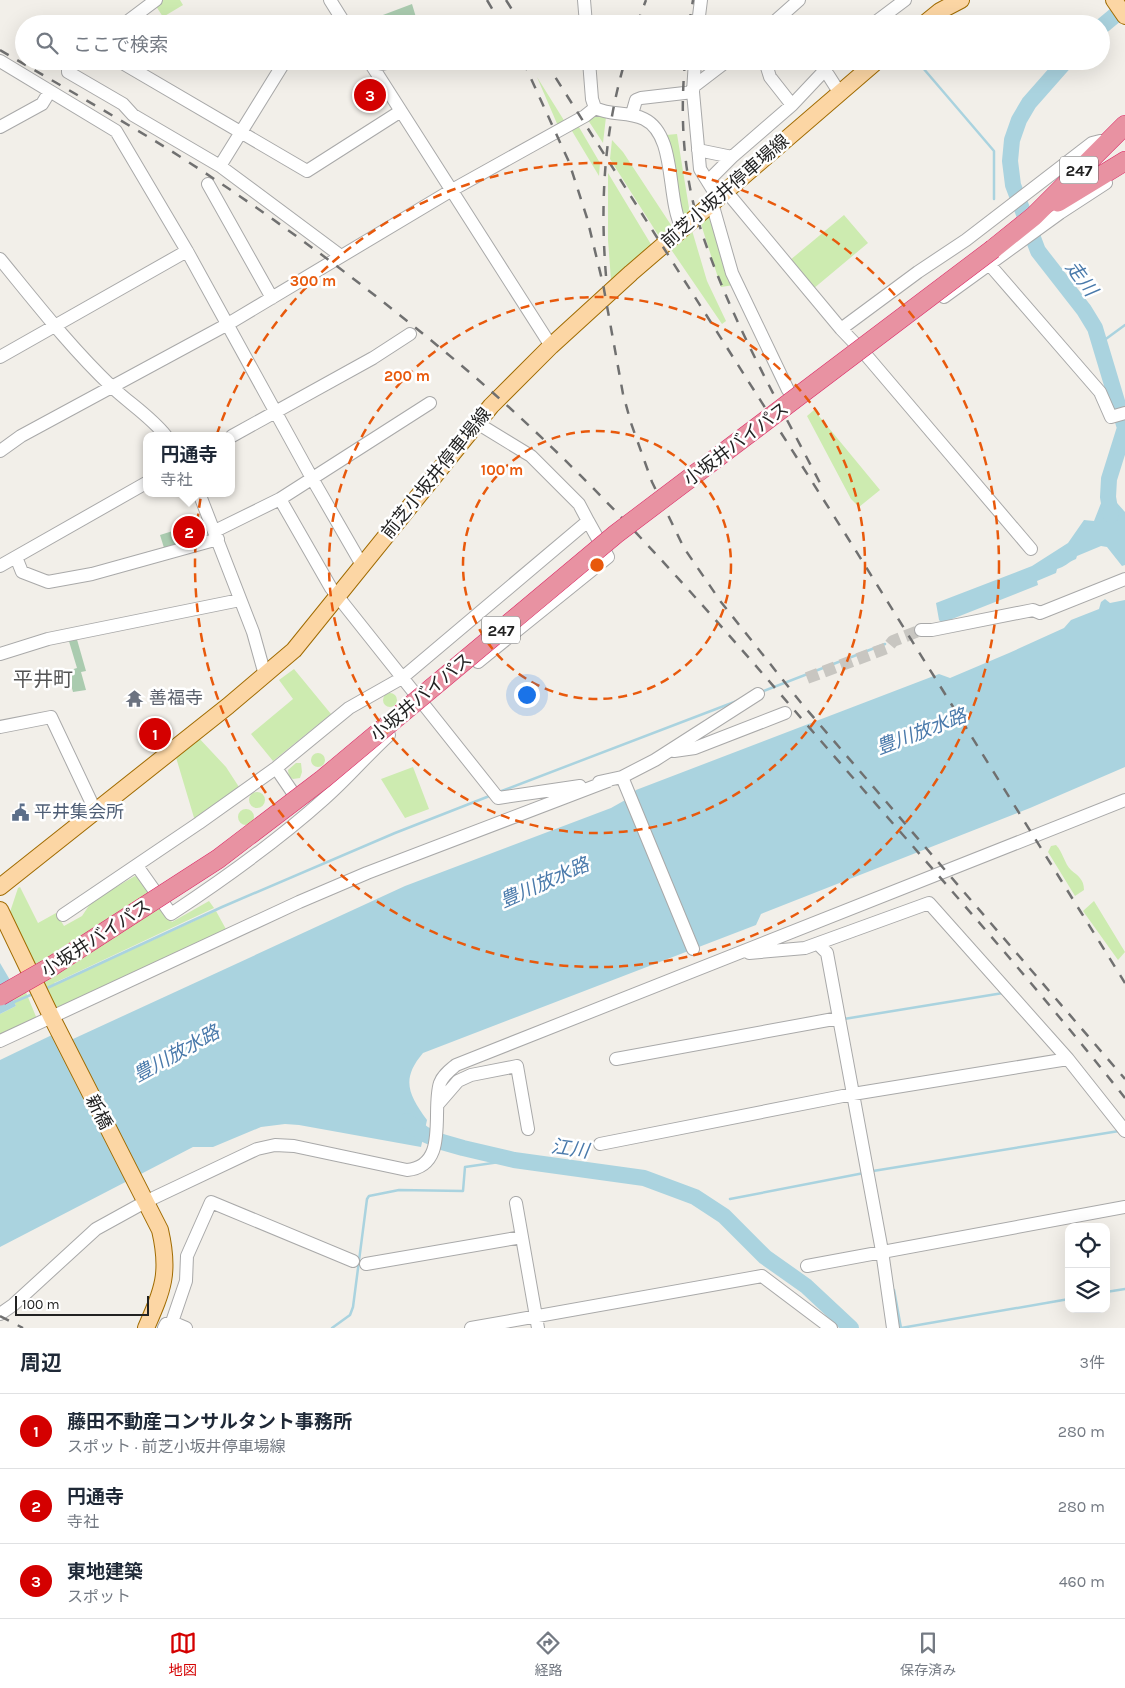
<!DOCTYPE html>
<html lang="ja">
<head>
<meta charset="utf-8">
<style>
  body { margin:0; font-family:Karla,"Noto Sans JP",sans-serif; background:#f2f2f3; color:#1f2937 }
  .controls { position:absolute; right:15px; bottom:15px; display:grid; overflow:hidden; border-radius:10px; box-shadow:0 5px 20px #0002 }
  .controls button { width:45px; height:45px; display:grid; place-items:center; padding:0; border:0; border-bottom:1px solid #e0e1e3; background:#fff; color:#1f2937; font:25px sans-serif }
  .scale { position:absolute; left:15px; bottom:12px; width:134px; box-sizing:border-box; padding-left:5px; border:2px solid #222; border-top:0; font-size:14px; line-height:18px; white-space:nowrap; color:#222; -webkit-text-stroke:4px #fff; paint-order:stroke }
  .you { position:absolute; left:526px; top:694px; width:18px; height:18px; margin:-12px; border:4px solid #fff; border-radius:50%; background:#1a73e8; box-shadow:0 0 0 8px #1a73e833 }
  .badge { display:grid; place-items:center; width:32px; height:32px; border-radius:50%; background:#d40000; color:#fff; font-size:16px; font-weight:700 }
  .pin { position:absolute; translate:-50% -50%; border:2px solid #fff; box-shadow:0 1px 5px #0006 }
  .popup { position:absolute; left:143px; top:432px; width:92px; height:65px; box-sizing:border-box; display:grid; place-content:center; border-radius:10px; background:#fff; filter:drop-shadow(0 1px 4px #0005); font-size:16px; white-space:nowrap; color:#747a83 }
  .popup b { font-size:19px; color:#1f2937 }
  .popup::after { content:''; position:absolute; left:50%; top:100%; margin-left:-10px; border:10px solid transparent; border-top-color:#fff }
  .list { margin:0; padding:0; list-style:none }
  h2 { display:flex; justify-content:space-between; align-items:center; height:65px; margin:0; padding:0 20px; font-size:21px }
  h2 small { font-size:16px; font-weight:400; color:#747a83 }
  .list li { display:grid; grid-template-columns:32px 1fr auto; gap:15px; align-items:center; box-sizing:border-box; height:75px; padding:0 20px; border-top:1px solid #e0e1e3 }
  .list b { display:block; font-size:19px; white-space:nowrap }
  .list p { margin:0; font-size:16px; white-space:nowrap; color:#747a83 }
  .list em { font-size:16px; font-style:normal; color:#747a83 }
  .icon { flex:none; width:28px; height:28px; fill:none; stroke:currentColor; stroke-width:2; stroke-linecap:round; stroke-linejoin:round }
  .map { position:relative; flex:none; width:1125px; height:1328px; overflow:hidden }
  .search { position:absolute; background:#fff; box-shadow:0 5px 20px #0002; left:15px; right:15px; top:15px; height:55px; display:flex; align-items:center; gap:12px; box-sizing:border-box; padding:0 18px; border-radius:28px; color:#747a83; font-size:19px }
  .sheet { height:290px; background:#fff }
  nav { display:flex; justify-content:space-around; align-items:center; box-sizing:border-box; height:70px; border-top:1px solid #e0e1e3; background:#fff; font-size:14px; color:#747a83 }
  nav a { display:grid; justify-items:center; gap:2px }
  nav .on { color:#d40000 }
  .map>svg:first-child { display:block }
</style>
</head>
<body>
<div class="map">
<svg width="1125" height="1328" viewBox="0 0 1125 1328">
  <rect width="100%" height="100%" fill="#f2efe9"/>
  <path fill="#cdebb0" d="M 159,0 L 180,0 L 183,5 L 163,17 L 154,3 Z
    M 537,77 L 565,122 L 558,126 Z
    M 592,114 L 606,117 L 603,143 L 586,117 Z
    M 576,122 L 600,163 L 599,176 L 569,126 Z
    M 677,134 L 689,208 L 688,213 L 683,217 L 666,135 Z
    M 612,140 L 623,152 L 671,225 L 670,230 L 660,238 L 610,159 Z
    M 608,173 L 652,246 L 614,280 L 611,280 L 608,240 Z
    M 710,212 L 734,285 L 721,287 L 700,221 Z
    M 844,215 L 868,243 L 813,289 L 789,261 Z
    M 691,227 L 707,281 L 726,321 L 722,324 L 668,245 Z
    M 814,410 L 880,490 L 859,507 L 851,499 L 807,416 Z
    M 294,669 L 331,714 L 273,761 L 251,734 L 293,699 L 279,680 Z
    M383 700a7 7 0 1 1 14 0a7 7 0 1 1-14 0Z
    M 197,736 L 226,767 L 239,787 L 195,821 L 175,754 Z
    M311 760a7 7 0 1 1 14 0a7 7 0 1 1-14 0Z
    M 296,763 L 301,763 L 302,772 L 300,778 L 293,779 L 289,777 L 288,770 Z
    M 413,767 L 429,809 L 405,818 L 381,779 Z
    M249 800a8 8 0 1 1 16 0a8 8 0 1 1-16 0Z
    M238 817a8 8 0 1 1 16 0a8 8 0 1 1-16 0Z
    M 1056,845 C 1063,852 1064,863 1071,870 C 1078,876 1084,879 1084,890 L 1075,896 L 1048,852 L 1051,846 Z
    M 135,876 L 139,878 L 172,922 L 209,901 L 214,908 L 65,978 L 54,983 L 55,985 L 216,911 L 227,931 L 55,1009 L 10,912 L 18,888 L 20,887 L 38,923 L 56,913 L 64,926 L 82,916 L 92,901 Z
    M 1094,901 L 1125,952 L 1118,960 L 1083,911 Z
    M 25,990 L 37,1019 L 0,1038 L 0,1014 L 16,1006 L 12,997 Z"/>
  <path fill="#aacbaf" d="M 412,4 L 418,24 L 365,24 L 367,21 Z
    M 179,529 L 184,545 L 165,551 L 160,535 Z
    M 76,636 L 86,671 L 81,672 L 86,690 L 73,692 L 67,671 L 77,668 L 68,638 Z"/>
  <path fill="#aad3df" d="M 1105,493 L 1109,494 L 1125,512 L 1125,565 L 1122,566 L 1107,547 L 1101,546 L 1077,556 L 1076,559 C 1068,562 1065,567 1057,569 L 1056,573 L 1037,581 L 1038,585 L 942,623 L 939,620 L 936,603 L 1032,566 L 1068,543 L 1084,520 L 1094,521 Z
    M 1105,599 L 1110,603 L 1125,600 L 1125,767 L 1030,808 L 761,914 L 756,925 L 423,1053 C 401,1079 408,1094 427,1120 L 421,1147 L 299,1125 L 285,1124 L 261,1127 L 213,1147 L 193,1147 L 0,1247 L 0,1060 L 54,1034 L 60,1045 L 405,886 L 611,808 L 627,799 L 636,790 L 939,674 L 950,678 L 1009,653 L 1064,628 L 1071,620 L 1099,609 L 1101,602 Z
    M 0,963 L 10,980 L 12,997 L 16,1006 L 0,1014 Z"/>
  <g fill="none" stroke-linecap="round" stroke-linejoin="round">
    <path stroke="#aad3df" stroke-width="2.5" d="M 917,61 L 994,151 L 994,199
      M 1099,344 L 1125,325
      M 761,692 L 885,644
      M 499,792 L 737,701
      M 45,989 L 222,907 L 395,833 L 492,795
      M 14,1002 L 33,994
      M 844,1019 L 1003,993
      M 873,1171 L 1119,1131
      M 730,1199 L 864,1173
      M 894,1290 L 901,1328 L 1069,1299
      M 1106,1292 L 1125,1289
      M 332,1328 L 350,1315 L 353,1307 L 367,1199 L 369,1196 L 399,1190 L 463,1191 L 465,1167 L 514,1160"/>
    <path stroke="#aad3df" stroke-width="16" d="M 1101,27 L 1125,7
      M 1066,61 L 1029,103 L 1019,120 L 1012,140 L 1010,161 L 1013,185 L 1038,251 L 1084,310 L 1095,328 L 1125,428 L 1109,479 L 1108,497 L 1111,515
      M 407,1121 L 424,1134 L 442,1142 L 463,1148 L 514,1160 L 644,1178 L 695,1197 L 724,1216 L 765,1257 L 806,1286 L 851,1328"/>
    <path stroke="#c8c6c1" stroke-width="12" stroke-dasharray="12 6" stroke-linecap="butt" d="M 807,678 L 887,648 L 893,641 L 921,630"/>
    <defs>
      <path id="minor" d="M 330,0 L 345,24
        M 584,0 L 586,24
        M 124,24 L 156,0
        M 698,24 L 701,0
        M 772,24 L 799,0
        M 873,24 L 905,0
        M 0,61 L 116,131 L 187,251 L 313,480 L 362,565
        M 76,61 L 68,66 L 68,72 L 123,104 L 133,115 L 220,166 L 341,256
        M 119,61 L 307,171 L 401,111
        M 369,61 L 551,346
        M 589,61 L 592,99 L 595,108 C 611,116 628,111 644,119 C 677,135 666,198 682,228
        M 695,61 L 693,92 L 700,169 L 718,198
        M 765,61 L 770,77 L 792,105
        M 832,61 L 825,70 L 839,92
        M 372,66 L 397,61
        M 693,87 L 727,61
        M 632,114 L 636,100 L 641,98 L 693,92
        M 0,127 L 42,104 L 50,91
        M 698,150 L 732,157
        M 220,166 L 285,61
        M 708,181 L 732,157 L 792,105 L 825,70
        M 208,184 L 272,298
        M 726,191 L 841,329 L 866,355 L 1031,549
        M 712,203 L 732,273 L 788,390
        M 0,259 C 36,303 71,348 112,387 C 130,404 150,416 166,436
        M 989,264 L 1100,392 L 1111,417 L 1125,413
        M 944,297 L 1060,213 L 1106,183
        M 841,329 L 918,272 L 966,240 L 1092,143 L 1100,141 L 1107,142
        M 0,357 L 187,251
        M 477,423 L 531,456 L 579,504 L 588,521
        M 232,436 L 373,358 L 410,334
        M 0,451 L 21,436 L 228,324 L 452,190 L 585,116 L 595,108
        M 199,493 L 253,632 L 265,675
        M 280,499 L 331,588 L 498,798 L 580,786
        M 215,531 L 280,499 L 430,403
        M 16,557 L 22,572 L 48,582 L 92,574 L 218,539
        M 0,566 L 146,483
        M 921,630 L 932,630 L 1033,610 L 1040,613 L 1125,579
        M 0,654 L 48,639 L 240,600
        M 0,727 L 51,717 L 95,810
        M 674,751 L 695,748 L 785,713
        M 276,768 L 293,793
        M 622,777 L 693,949
        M 599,782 L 622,777 L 655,760 L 758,694
        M 137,866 L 171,914 C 224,879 276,842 324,799 C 347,779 366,756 389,735
        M 63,915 L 199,823 L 276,768 L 349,708 L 402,678 L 588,521 L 608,557 L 478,662
        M 818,944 L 827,953 L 882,1251 L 893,1328
        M 749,953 L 805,948 L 929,903 L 1068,1059 L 1125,1131
        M 0,1041 L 299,902 L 367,873 L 608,781
        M 616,1059 L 839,1018
        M 439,1103 L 458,1081 L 471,1075 L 517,1066 L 528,1129
        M 600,1144 L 853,1094 L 1068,1059
        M 516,1203 L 538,1328
        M 366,1264 L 522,1237
        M 807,1266 L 1125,1207
        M 0,1314 L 13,1305 L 96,1229 L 145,1202 L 257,1149 L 275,1145 L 294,1146 L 407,1170 C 450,1166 431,1110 440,1083 C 443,1075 450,1070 456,1065 L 1125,800
        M 172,1322 L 186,1281 L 187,1256 L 211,1202 L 353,1261
        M 164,1328 L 166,1324 L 172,1322 L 186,1328
        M 471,1328 L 762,1276 L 831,1328"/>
      <path id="major" d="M 1114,0 L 1125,16
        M 924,24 L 940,11 L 961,0
        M 0,887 L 228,706 L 294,650 L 491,406 L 551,346 L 631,273 L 877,61
        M 0,910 L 51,1016 L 160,1230 C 170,1273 163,1289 146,1328"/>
      <path id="highway" d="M 1058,202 L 1125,161
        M 993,249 L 1034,216 L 1125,125"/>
    </defs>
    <use href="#minor" stroke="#a9a9a9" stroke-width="14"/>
    <use href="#major" stroke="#a06b00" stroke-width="18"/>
    <use href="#highway" stroke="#dc2a67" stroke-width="20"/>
    <use href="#minor" stroke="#fff" stroke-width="12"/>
    <use href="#major" stroke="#fcd6a4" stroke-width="16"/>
    <use href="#highway" stroke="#e892a2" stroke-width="19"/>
    <path stroke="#707070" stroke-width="2.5" stroke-dasharray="10 10" stroke-linecap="butt" d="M 487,0 L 501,24
      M 506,0 L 521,24
      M 637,24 L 646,0
      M 689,24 L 693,0
      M 0,50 C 56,83 113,115 168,149 C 271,214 369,288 462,366 C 597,480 712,615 827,748 C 928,864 1030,978 1125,1098
      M 523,61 L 569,162 L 587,218 L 603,284 L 623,394 L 631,423 L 652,482 L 684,548 L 721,602 L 802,704 L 1125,1079
      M 545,61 L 851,543 L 1125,983
      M 685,61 C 680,117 683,174 700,227 C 729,317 778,401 821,485
      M 606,276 C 600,203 604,132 625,61
      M 0,1316 L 23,1328"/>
    <defs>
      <path id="highway-bridge" d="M 0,996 L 49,968 L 218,859 L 323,779 L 616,534 L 993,249"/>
    </defs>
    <use href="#highway-bridge" stroke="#dc2a67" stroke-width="20" stroke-linecap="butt"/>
    <use href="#highway-bridge" stroke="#e892a2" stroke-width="19"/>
  </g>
  <g fill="none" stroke="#e8590c" stroke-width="2.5" stroke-dasharray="9 6">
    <circle cx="597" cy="565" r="134"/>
    <circle cx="597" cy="565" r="268"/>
    <circle cx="597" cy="565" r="402"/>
  </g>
  <defs>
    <symbol id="temple-bare" viewBox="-9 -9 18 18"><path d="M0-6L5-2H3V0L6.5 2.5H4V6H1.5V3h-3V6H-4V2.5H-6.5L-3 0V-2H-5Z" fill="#6b7280" stroke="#fff" stroke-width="2.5" paint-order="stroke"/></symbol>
    <symbol id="civic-bare" viewBox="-9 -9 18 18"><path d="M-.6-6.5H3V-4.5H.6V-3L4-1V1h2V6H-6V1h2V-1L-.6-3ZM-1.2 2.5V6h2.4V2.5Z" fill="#5c6f8a" stroke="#fff" stroke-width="2.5" paint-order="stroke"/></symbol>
  </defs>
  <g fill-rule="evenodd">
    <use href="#temple-bare" x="122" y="686" width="25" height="25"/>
    <use href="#civic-bare" x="8" y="800" width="25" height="25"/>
  </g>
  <g text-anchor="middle" stroke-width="5" stroke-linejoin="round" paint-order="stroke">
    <g fill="#fff" stroke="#646464" stroke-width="1">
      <rect x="1060" y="156.5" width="38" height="27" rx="4"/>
      <rect x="482" y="616.5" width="38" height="27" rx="4"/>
    </g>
    <g font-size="16" font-weight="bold" fill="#222">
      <text x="1079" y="176">247</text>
      <text x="501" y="636">247</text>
    </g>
    <g font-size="18" fill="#222" stroke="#fff">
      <text transform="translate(725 191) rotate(-41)" y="6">前芝小坂井停車場線</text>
      <text transform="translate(736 444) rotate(-37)" y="6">小坂井バイパス</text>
      <text transform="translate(436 473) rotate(-51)" y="6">前芝小坂井停車場線</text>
      <text transform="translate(421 697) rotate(-40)" y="6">小坂井バイパス</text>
      <text transform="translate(96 938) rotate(-33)" y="6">小坂井バイパス</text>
      <text transform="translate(99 1112) rotate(63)" y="6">新橋</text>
    </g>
    <g font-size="18" fill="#5b616d" stroke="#fff" text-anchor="start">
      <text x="149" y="704">善福寺</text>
    </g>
    <g font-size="18" fill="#4e5e75" stroke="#fff" text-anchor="start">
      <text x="34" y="818">平井集会所</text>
    </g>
    <g font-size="19" font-style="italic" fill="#4a7aab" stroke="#fff">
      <text transform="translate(1082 278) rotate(53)" y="7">走川</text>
      <text transform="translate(921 731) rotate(-21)" y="7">豊川放水路</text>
      <text transform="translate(544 882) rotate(-24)" y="7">豊川放水路</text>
      <text transform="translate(176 1053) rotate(-29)" y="7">豊川放水路</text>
      <text transform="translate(570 1148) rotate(8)" y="7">江川</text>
    </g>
    <g font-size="20" fill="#555" stroke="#fff">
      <text x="43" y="686">平井町</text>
    </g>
  </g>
  <circle cx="597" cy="565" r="8" fill="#e8590c" stroke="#fff" stroke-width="2.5"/>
  <g font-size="15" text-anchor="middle" font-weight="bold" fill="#e8590c" stroke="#fff" stroke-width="5" stroke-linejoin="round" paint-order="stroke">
    <text x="313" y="286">300 m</text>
    <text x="407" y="381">200 m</text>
    <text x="502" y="475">100 m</text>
  </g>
</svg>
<div class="controls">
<button><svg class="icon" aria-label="locate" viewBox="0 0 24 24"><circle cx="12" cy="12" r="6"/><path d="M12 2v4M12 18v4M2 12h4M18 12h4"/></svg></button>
<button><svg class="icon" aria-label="layers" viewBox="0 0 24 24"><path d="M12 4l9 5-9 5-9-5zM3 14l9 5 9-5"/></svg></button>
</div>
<div class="scale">100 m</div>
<div class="you"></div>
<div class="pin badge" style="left:155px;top:734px">1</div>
<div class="pin badge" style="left:189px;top:532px">2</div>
<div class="popup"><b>円通寺</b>寺社</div>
<div class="pin badge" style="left:370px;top:95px">3</div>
<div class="search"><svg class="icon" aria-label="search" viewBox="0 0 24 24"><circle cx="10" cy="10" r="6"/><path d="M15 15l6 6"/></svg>ここで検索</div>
</div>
<section class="sheet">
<h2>周辺<small>3件</small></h2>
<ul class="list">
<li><span class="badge">1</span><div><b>藤田不動産コンサルタント事務所</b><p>スポット · 前芝小坂井停車場線</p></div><em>280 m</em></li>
<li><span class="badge">2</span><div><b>円通寺</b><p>寺社</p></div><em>280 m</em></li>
<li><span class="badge">3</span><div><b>東地建築</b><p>スポット</p></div><em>460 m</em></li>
</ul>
</section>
<nav>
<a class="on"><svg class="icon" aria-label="map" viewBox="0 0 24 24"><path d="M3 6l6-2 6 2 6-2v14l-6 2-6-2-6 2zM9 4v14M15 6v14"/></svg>地図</a>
<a><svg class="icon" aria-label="directions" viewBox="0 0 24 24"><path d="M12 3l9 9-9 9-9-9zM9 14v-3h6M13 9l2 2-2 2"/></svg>経路</a>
<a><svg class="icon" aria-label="saved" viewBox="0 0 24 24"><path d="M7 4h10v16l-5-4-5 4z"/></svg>保存済み</a>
</nav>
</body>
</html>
